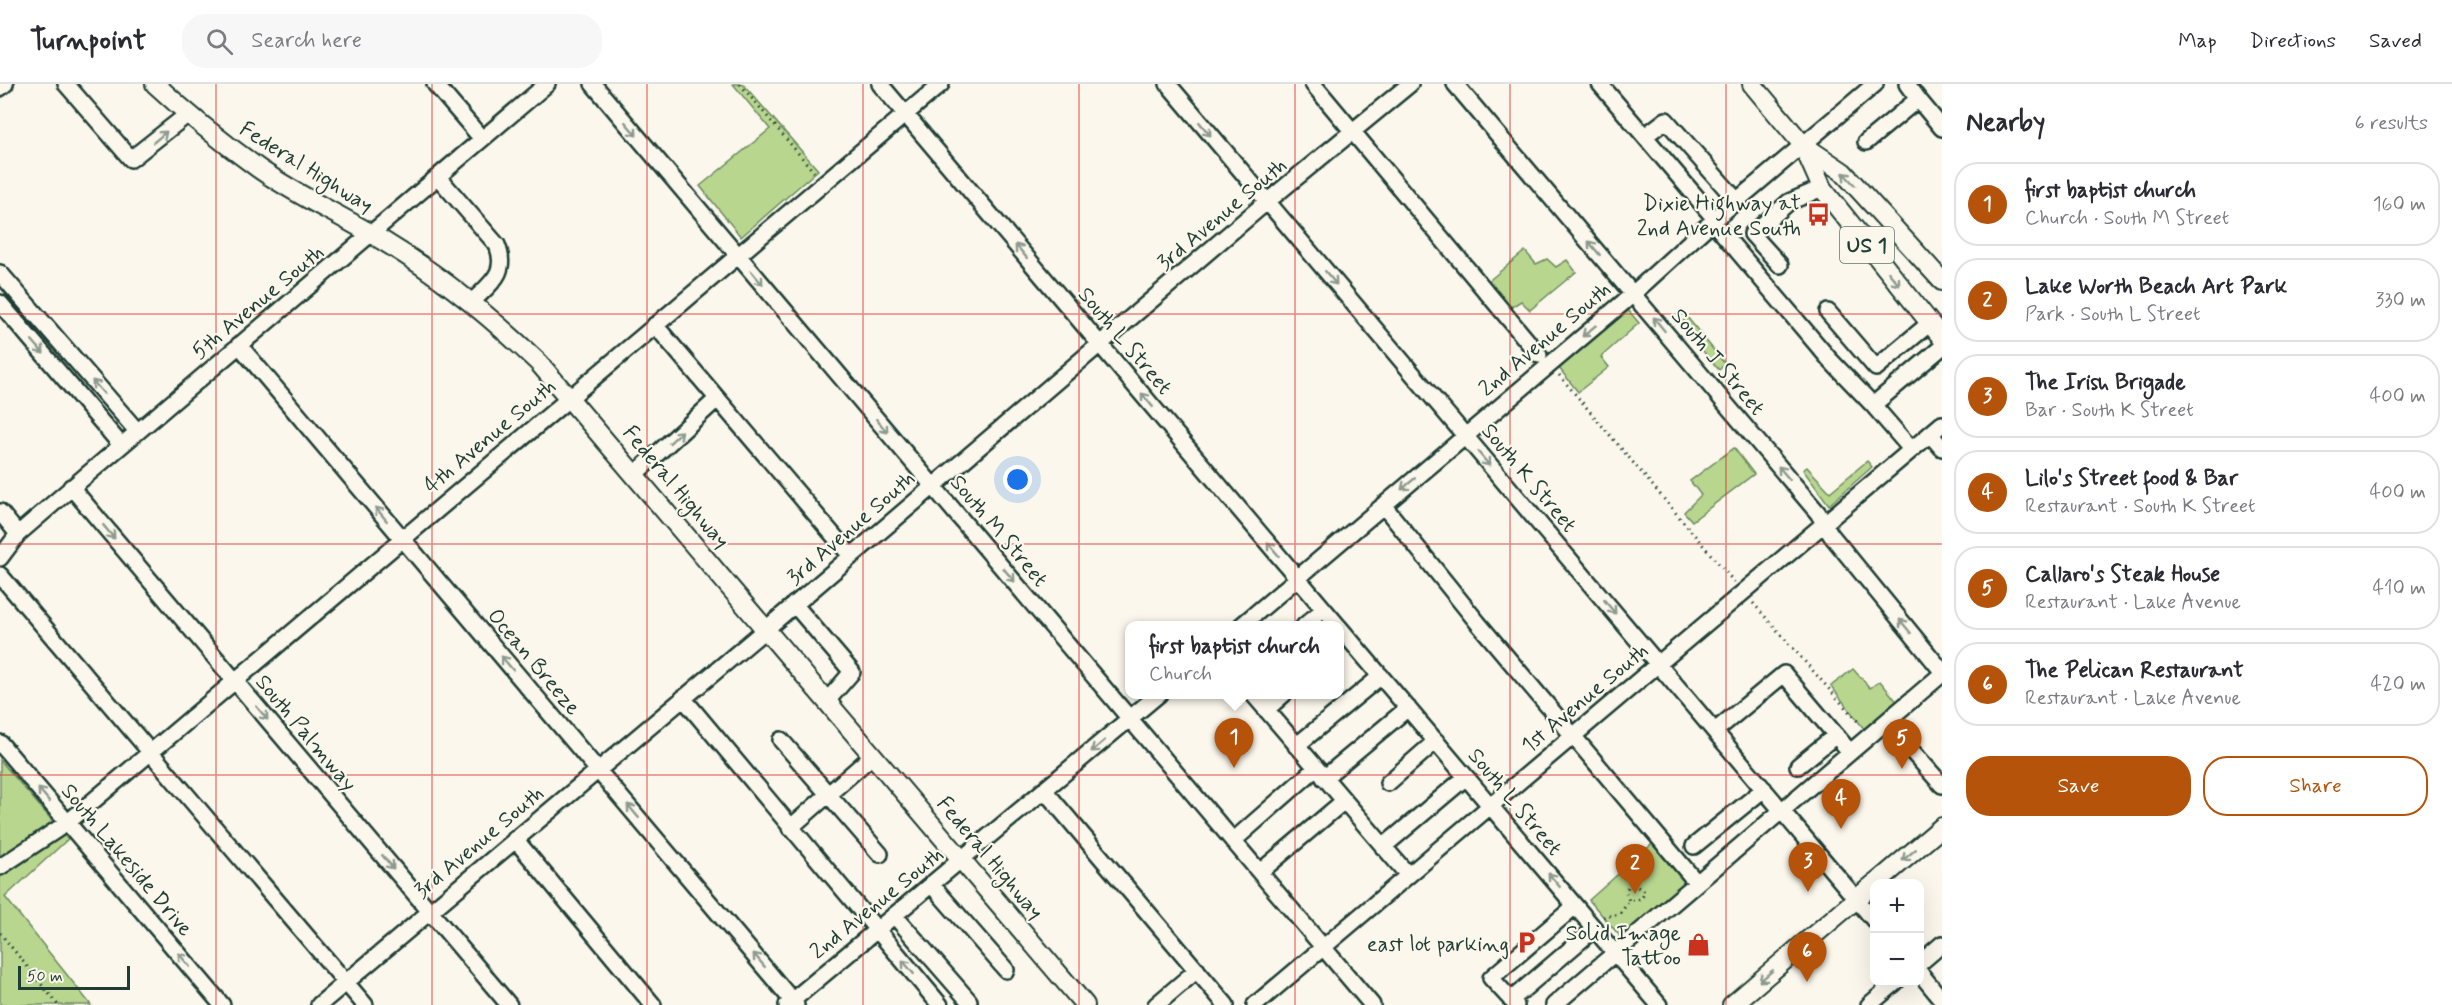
<!DOCTYPE html>
<html lang="en">
<head>
<meta charset="utf-8">
<style>
  body { margin:0; font-family:Mynerve,sans-serif; background:#f7f7f7; color:#2b2b33 }
  .controls { position:absolute; right:18px; bottom:18px; display:grid; overflow:hidden; border-radius:12px; box-shadow:0 6px 24px #0002 }
  .controls button { width:54px; height:54px; display:grid; place-items:center; padding:0; border:0; border-bottom:2px solid #e1e1e2; background:#fff; color:#2b2b33; font:30px sans-serif }
  .scale { position:absolute; left:18px; bottom:15px; width:112px; box-sizing:border-box; padding-left:6px; border:3px solid #1f3d34; border-top:0; font-size:16px; line-height:21px; white-space:nowrap; color:#1f3d34; -webkit-text-stroke:4px #fbf7ec; paint-order:stroke }
  .you { position:absolute; left:1018px; top:396px; width:21px; height:21px; margin:-15px; border:4px solid #fff; border-radius:50%; background:#1a73e8; box-shadow:0 0 0 9px #1a73e833 }
  .badge { display:grid; place-items:center; width:39px; height:39px; border-radius:50%; background:#b45309; color:#fff; font-size:20px; font-weight:700 }
  .pin { position:absolute; translate:-50% -50px; filter:drop-shadow(0 2px 3px #0008) }
  .pin::after { content:''; position:absolute; top:32px; width:21px; height:18px; background:inherit; clip-path:polygon(0 0,100% 0,50% 100%) }
  .popup { position:absolute; left:1125px; top:537px; width:219px; height:78px; box-sizing:border-box; display:grid; place-content:center; border-radius:12px; background:#fff; filter:drop-shadow(0 2px 4px #0005); font-size:20px; white-space:nowrap; color:#7c7c81 }
  .popup b { font-size:22px; color:#2b2b33 }
  .popup::after { content:''; position:absolute; left:50%; top:100%; margin-left:-12px; border:12px solid transparent; border-top-color:#fff }
  .list { margin:0; padding:0; list-style:none }
  h2 { display:flex; justify-content:space-between; align-items:center; height:78px; margin:0; padding:0 24px; font-size:26px }
  h2 small { font-size:20px; font-weight:400; color:#7c7c81 }
  .list li { display:grid; grid-template-columns:39px 1fr auto; gap:18px; align-items:center; box-sizing:border-box; height:84px; margin:0 12px 12px; padding:0 12px; border:2px solid #e1e1e2; border-radius:24px }
  .list b { display:block; font-size:22px; white-space:nowrap }
  .list p { margin:0; font-size:20px; white-space:nowrap; color:#7c7c81 }
  .list em { font-size:20px; font-style:normal; color:#7c7c81 }
  .actions { display:flex; gap:12px; padding:18px 24px }
  .actions a { flex:1; padding:14px 0; border:2px solid #b45309; border-radius:24px; text-align:center; font-size:21px; color:#b45309 }
  .actions .main { background:#b45309; color:#fff }
  .icon { flex:none; width:33px; height:33px; fill:none; stroke:currentColor; stroke-width:2; stroke-linecap:round; stroke-linejoin:round }
  .map { position:relative; flex:none; width:1942px; height:921px; overflow:hidden }
  header { display:flex; align-items:center; gap:36px; box-sizing:border-box; height:84px; padding:0 30px; background:#fff; border-bottom:2px solid #e1e1e2 }
  header strong { font-size:28px }
  nav { display:flex; gap:33px; margin-inline-start:auto; font-size:21px }
  .search { width:420px; height:54px; background:#f7f7f7; display:flex; align-items:center; gap:15px; box-sizing:border-box; padding:0 21px; border-radius:24px; color:#7c7c81; font-size:22px }
  main { display:flex }
  aside { flex:1; background:#fff }
  .map>svg:first-child { display:block }
</style>
</head>
<body>
<header>
<strong>Turnpoint</strong>
<div class="search"><svg class="icon" aria-label="search" viewBox="0 0 24 24"><circle cx="10" cy="10" r="6"/><path d="M15 15l6 6"/></svg>Search here</div>
<nav><a>Map</a><a>Directions</a><a>Saved</a></nav>
</header>
<main>
<div class="map">
<svg width="1942" height="921" viewBox="0 0 1942 921">
  <rect width="100%" height="100%" fill="#fbf7ec"/>
  <filter id="ink" filterUnits="userSpaceOnUse"><feTurbulence type="fractalNoise" baseFrequency=".0167" numOctaves="2"/><feDisplacementMap in="SourceGraphic" scale="12" xChannelSelector="R" yChannelSelector="G"/><feConvolveMatrix kernelMatrix="1 2 1 2 8 2 1 2 1" color-interpolation-filters="sRGB"/></filter>
  <g filter="url(#ink)">
    <path fill="#b8d68e" stroke="#6c8a61" stroke-width="1.5" d="M 733,0 L 743,0 L 818,86 L 741,153 L 700,102 L 770,45 Z
      M 1525,167 L 1536,180 L 1547,175 L 1556,183 L 1567,176 L 1576,188 L 1530,226 L 1521,217 L 1508,225 L 1486,199 Z
      M 1628,226 L 1639,239 L 1601,273 L 1609,283 L 1578,308 L 1559,284 Z
      M 1687,233 L 1725,280 L 1719,286 L 1680,240 Z
      M 1734,364 L 1754,390 L 1692,437 L 1684,428 L 1701,411 L 1690,397 Z
      M 1867,377 L 1872,383 L 1829,421 L 1803,386 L 1807,383 L 1830,408 Z
      M 1853,585 L 1870,604 L 1880,597 L 1899,620 L 1864,645 L 1831,602 Z
      M 0,676 L 68,755 L 5,813 L 91,921 L 0,921 Z
      M 1652,760 L 1684,797 L 1681,805 L 1628,849 L 1620,852 L 1589,816 Z"/>
    <g fill="none" stroke-linecap="round" stroke-linejoin="round">
      <defs>
        <path id="minor" d="M 66,0 L 131,75 L 188,30
          M 435,0 L 482,55
          M 593,0 L 1372,921
          M 880,0 L 1338,542
          M 1168,0 L 1874,836
          M 1313,0 L 1539,271
          M 1455,0 L 1818,429 L 1831,451 L 1942,587
          M 1600,0 L 1715,135
          M 0,4 L 5,0
          M 1918,15 L 1942,44
          M 1645,52 L 1666,36 L 1737,117
          M 1866,58 L 1918,15 L 1907,0
          M 438,93 L 497,161 C 509,190 489,200 471,219
          M 1713,138 L 1830,276 L 1873,321
          M 1780,181 L 1752,150 L 1789,118 L 1822,104
          M 0,189 L 137,347
          M 0,219 L 121,361
          M 1828,228 L 1876,284 L 1930,239
          M 655,241 L 851,472
          M 239,261 L 796,921
          M 1930,350 L 1942,364
          M 1911,365 L 1873,321 L 1942,263
          M 635,390 L 717,315
          M 71,403 L 509,921
          M 1383,421 L 1478,539 L 1697,799
          M 0,428 L 18,450
          M 0,474 L 18,450 L 62,412 L 547,0
          M 0,491 L 365,921
          M 794,520 L 852,588 L 827,617
          M 1241,542 L 1625,217 L 1715,135 L 1875,0
          M 1304,542 L 1324,525
          M 1339,543 L 1659,921
          M 1253,610 L 1408,791
          M 683,614 L 940,921
          M 1266,626 L 1284,610
          M 1886,638 L 1942,701
          M 1715,647 L 1784,590 L 1850,668
          M 781,656 L 880,770
          M 0,659 L 222,921
          M 1296,662 L 1381,592
          M 1798,682 L 1836,651
          M 1324,694 L 1408,624
          M 1388,699 L 1436,657
          M 1045,707 L 1226,921
          M 790,744 L 873,671
          M 515,755 L 653,921
          M 1233,757 L 1316,684
          M 1694,762 L 1764,705
          M 1383,763 L 1466,693
          M 0,783 L 67,739 L 941,0
          M 1260,788 L 1344,717
          M 931,800 L 1006,886
          M 894,831 L 969,917
          M 1920,879 L 1942,860
          M 1920,889 L 1942,916
          M 1511,916 L 1594,845
          M 319,921 L 766,545 L 1257,126 L 1410,0
          M 787,921 L 1159,610
          M 1156,921 L 1197,886
          M 1255,921 L 1942,340
          M 1516,921 L 1491,894 L 1575,822
          M 1554,921 L 1942,590
          M 1869,921 L 1896,898"/>
        <path id="major" d="M 155,0 C 187,30 222,58 258,84 C 299,113 345,133 388,160 C 443,193 493,235 539,279 L 1085,921
          M 1752,0 L 1803,61 L 1822,104 L 1942,254
          M 1803,61 L 1843,88 L 1942,197
          M 1875,800 L 1942,743
          M 1732,921 L 1874,800"/>
      </defs>
      <use href="#minor" stroke="#1f3d34" stroke-width="20"/>
      <use href="#major" stroke="#1f3d34" stroke-width="22"/>
      <path stroke="#1f3d34" stroke-width="3" stroke-dasharray="1.5 4.5" stroke-linecap="butt" d="M 740,0 L 814,88
        M 1559,291 L 1735,499
        M 1753,519 L 1860,640
        M 1603,833 L 1620,830 L 1629,817 L 1641,815 L 1644,810 L 1643,806 L 1634,801 L 1628,803 L 1626,808 L 1629,817
        M 0,849 L 58,921"/>
      <use href="#minor" stroke="#fbf7ec" stroke-width="15"/>
      <use href="#major" stroke="#fbf7ec" stroke-width="18"/>
    </g>
    <defs><path id="oneway-shaft" d="M-6 0H5M1.5-3L5.5 0L1.5 3" fill="none" stroke-width="1.6" stroke-linecap="round" stroke-linejoin="round" transform="scale(1.5)"/></defs>
    <g stroke="#8d9a90">
      <use href="#oneway-shaft" transform="translate(631 45) rotate(50)"/>
      <use href="#oneway-shaft" transform="translate(1205 45) rotate(50)"/>
      <use href="#oneway-shaft" transform="translate(160 53) rotate(-40)"/>
      <use href="#oneway-shaft" transform="translate(1849 95) rotate(-133)"/>
      <use href="#oneway-shaft" transform="translate(1594 164) rotate(-130)"/>
      <use href="#oneway-shaft" transform="translate(1021 167) rotate(-130)"/>
      <use href="#oneway-shaft" transform="translate(757 194) rotate(50)"/>
      <use href="#oneway-shaft" transform="translate(1331 194) rotate(50)"/>
      <use href="#oneway-shaft" transform="translate(1894 195) rotate(51)"/>
      <use href="#oneway-shaft" transform="translate(1659 240) rotate(-129)"/>
      <use href="#oneway-shaft" transform="translate(1589 247) rotate(140)"/>
      <use href="#oneway-shaft" transform="translate(38 263) rotate(49)"/>
      <use href="#oneway-shaft" transform="translate(98 303) rotate(-131)"/>
      <use href="#oneway-shaft" transform="translate(1147 316) rotate(-130)"/>
      <use href="#oneway-shaft" transform="translate(882 342) rotate(50)"/>
      <use href="#oneway-shaft" transform="translate(676 353) rotate(-43)"/>
      <use href="#oneway-shaft" transform="translate(1484 375) rotate(50)"/>
      <use href="#oneway-shaft" transform="translate(1784 389) rotate(-130)"/>
      <use href="#oneway-shaft" transform="translate(1408 400) rotate(140)"/>
      <use href="#oneway-shaft" transform="translate(381 430) rotate(-130)"/>
      <use href="#oneway-shaft" transform="translate(109 448) rotate(50)"/>
      <use href="#oneway-shaft" transform="translate(1273 465) rotate(-130)"/>
      <use href="#oneway-shaft" transform="translate(1009 491) rotate(50)"/>
      <use href="#oneway-shaft" transform="translate(1610 523) rotate(50)"/>
      <use href="#oneway-shaft" transform="translate(1905 542) rotate(-129)"/>
      <use href="#oneway-shaft" transform="translate(507 579) rotate(-130)"/>
      <use href="#oneway-shaft" transform="translate(262 629) rotate(50)"/>
      <use href="#oneway-shaft" transform="translate(1098 662) rotate(140)"/>
      <use href="#oneway-shaft" transform="translate(44 711) rotate(-130)"/>
      <use href="#oneway-shaft" transform="translate(633 727) rotate(-130)"/>
      <use href="#oneway-shaft" transform="translate(1909 771) rotate(140)"/>
      <use href="#oneway-shaft" transform="translate(388 778) rotate(50)"/>
      <use href="#oneway-shaft" transform="translate(1554 796) rotate(-130)"/>
      <use href="#oneway-shaft" transform="translate(184 876) rotate(-130)"/>
      <use href="#oneway-shaft" transform="translate(759 876) rotate(-130)"/>
      <use href="#oneway-shaft" transform="translate(908 883) rotate(-130)"/>
      <use href="#oneway-shaft" transform="translate(1766 892) rotate(140)"/>
    </g>
  </g>
  <path fill="none" stroke="#d62828" stroke-width="1.5" stroke-opacity="0.55" d="M 216,0 L 216,921M 432,0 L 432,921M 647,0 L 647,921M 863,0 L 863,921M 1079,0 L 1079,921M 1295,0 L 1295,921M 1510,0 L 1510,921M 1726,0 L 1726,921M 0,230 L 1942,230M 0,460 L 1942,460M 0,691 L 1942,691"/>
  <defs>
    <symbol id="bus-bare" viewBox="-9 -9 18 18"><path d="M-5-6H5V4H4V6H2V4H-2V6H-4V4H-5ZM-3.5-4V0h7V-4ZM-3.5 1.2v1.5H-2V1.2ZM2 1.2v1.5H3.5V1.2Z" fill="#c8321e" stroke="#fbf7ec" stroke-width="2.5" paint-order="stroke"/></symbol>
    <symbol id="parking-bare" viewBox="-9 -9 18 18"><path d="M-3.5-5.5H1a3.5 3.5 0 0 1 0 7H-1V5.5H-3.5ZM-1-3.4V-.6H.8a1.4 1.4 0 0 0 0-2.8Z" fill="#c8321e" stroke="#fbf7ec" stroke-width="2.5" paint-order="stroke"/></symbol>
    <symbol id="shop-bare" viewBox="-9 -9 18 18"><path d="M-5-2.5h2.3a2.7 3.5 0 0 1 5.4 0H5L5.5 6h-11ZM-1.5-2.5h3a1.5 2.3 0 0 0-3 0Z" fill="#c8321e" stroke="#fbf7ec" stroke-width="2.5" paint-order="stroke"/></symbol>
  </defs>
  <g fill-rule="evenodd">
    <use href="#bus-bare" x="1802" y="114" width="33" height="33"/>
    <use href="#parking-bare" x="1510" y="842" width="33" height="33"/>
    <use href="#shop-bare" x="1682" y="844" width="33" height="33"/>
  </g>
  <g text-anchor="middle" stroke-width="4.5" stroke-linejoin="round" paint-order="stroke">
    <rect fill="#fbf7ec" stroke="#61756b" stroke-width="1.5" x="1840" y="143" width="54" height="36" rx="4.5"/>
    <g font-size="21" font-weight="bold" fill="#1f3d34">
      <text x="1867" y="168">US 1</text>
    </g>
    <g font-size="22" fill="#1f3d34" stroke="#fbf7ec">
      <text transform="translate(307 82) rotate(32)" y="8">Federal Highway</text>
      <text transform="translate(1221 129) rotate(-40)" y="8">3rd Avenue South</text>
      <text transform="translate(257 217) rotate(-40)" y="8">5th Avenue South</text>
      <text transform="translate(1544 254) rotate(-40)" y="8">2nd Avenue South</text>
      <text transform="translate(1126 256) rotate(50)" y="8">South L Street</text>
      <text transform="translate(1719 277) rotate(50)" y="8">South J Street</text>
      <text transform="translate(489 351) rotate(-40)" y="8">4th Avenue South</text>
      <text transform="translate(1530 393) rotate(50)" y="8">South K Street</text>
      <text transform="translate(677 402) rotate(50)" y="8">Federal Highway</text>
      <text transform="translate(850 443) rotate(-41)" y="8">3rd Avenue South</text>
      <text transform="translate(1000 446) rotate(50)" y="8">South M Street</text>
      <text transform="translate(535 577) rotate(50)" y="8">Ocean Breeze</text>
      <text transform="translate(1584 613) rotate(-40)" y="8">1st Avenue South</text>
      <text transform="translate(307 648) rotate(50)" y="8">South Palmway</text>
      <text transform="translate(1516 717) rotate(50)" y="8">South L Street</text>
      <text transform="translate(478 757) rotate(-40)" y="8">3rd Avenue South</text>
      <text transform="translate(991 773) rotate(50)" y="8">Federal Highway</text>
      <text transform="translate(128 775) rotate(50)" y="8">South Lakeside Drive</text>
      <text transform="translate(876 818) rotate(-39)" y="8">2nd Avenue South</text>
    </g>
    <g font-size="22" fill="#1f3d34" stroke="#fbf7ec" text-anchor="end">
      <text x="1801" y="126">Dixie Highway at<tspan x="1801" dy="25">2nd Avenue South</tspan></text>
      <text x="1681" y="856">Solid Image<tspan x="1681" dy="25">Tattoo</tspan></text>
      <text x="1509" y="867">east lot parking</text>
    </g>
  </g>
</svg>
<div class="controls">
<button>+</button>
<button>−</button>
</div>
<div class="scale">50 m</div>
<div class="you"></div>
<div class="pin badge" style="left:1234px;top:684px">1</div>
<div class="popup"><b>first baptist church</b>Church</div>
<div class="pin badge" style="left:1635px;top:810px">2</div>
<div class="pin badge" style="left:1808px;top:808px">3</div>
<div class="pin badge" style="left:1841px;top:745px">4</div>
<div class="pin badge" style="left:1902px;top:685px">5</div>
<div class="pin badge" style="left:1807px;top:898px">6</div>
</div>
<aside>
<h2>Nearby<small>6 results</small></h2>
<ul class="list">
<li><span class="badge">1</span><div><b>first baptist church</b><p>Church · South M Street</p></div><em>160 m</em></li>
<li><span class="badge">2</span><div><b>Lake Worth Beach Art Park</b><p>Park · South L Street</p></div><em>330 m</em></li>
<li><span class="badge">3</span><div><b>The Irish Brigade</b><p>Bar · South K Street</p></div><em>400 m</em></li>
<li><span class="badge">4</span><div><b>Lilo's Street food &amp; Bar</b><p>Restaurant · South K Street</p></div><em>400 m</em></li>
<li><span class="badge">5</span><div><b>Callaro's Steak House</b><p>Restaurant · Lake Avenue</p></div><em>410 m</em></li>
<li><span class="badge">6</span><div><b>The Pelican Restaurant</b><p>Restaurant · Lake Avenue</p></div><em>420 m</em></li>
</ul>
<div class="actions"><a class="main">Save</a><a>Share</a></div>
</aside>
</main>
</body>
</html>
